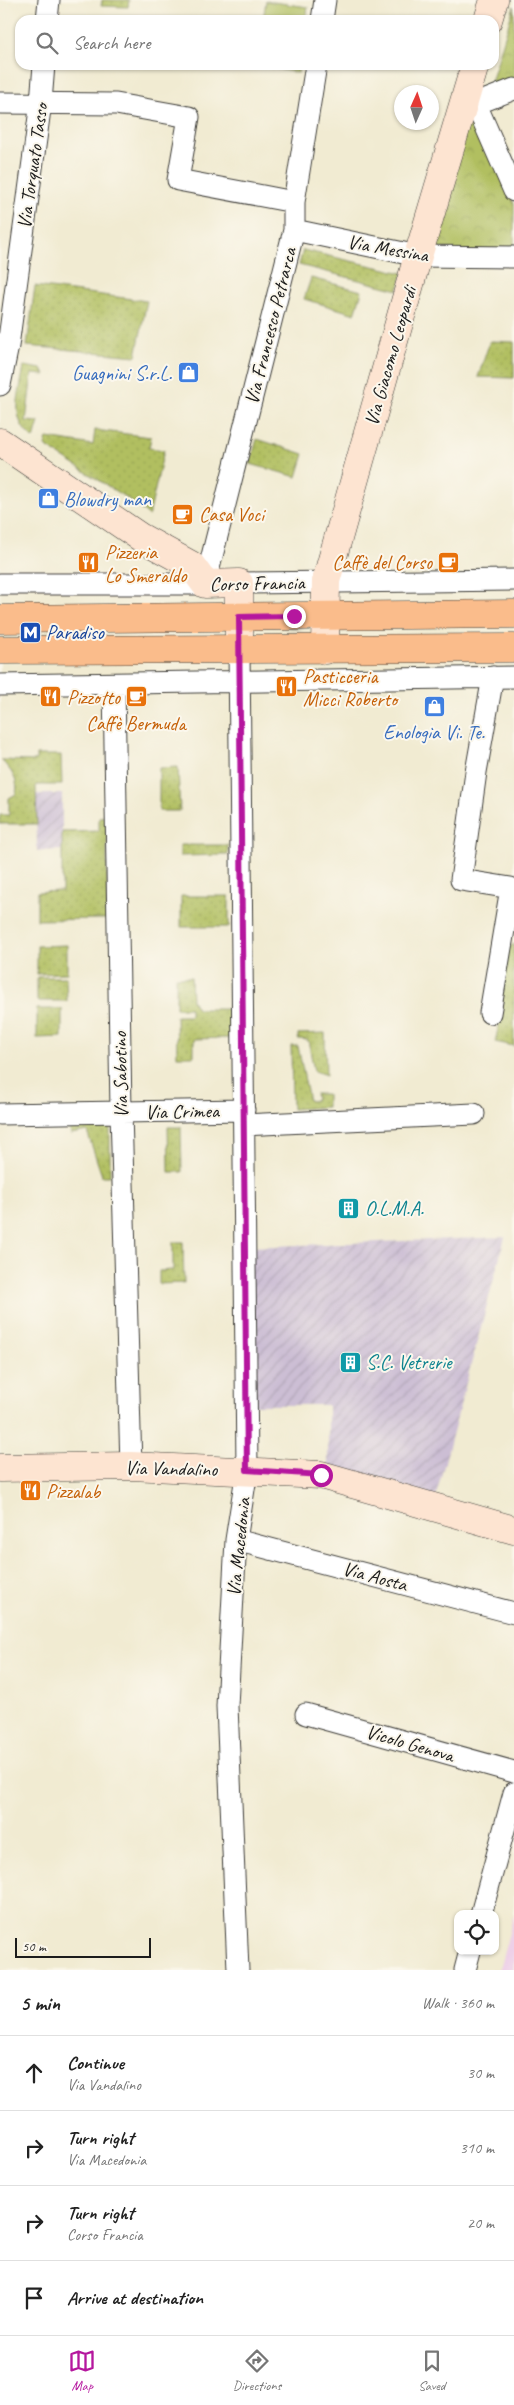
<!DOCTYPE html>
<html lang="en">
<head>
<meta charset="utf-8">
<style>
  body { margin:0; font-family:Caveat,sans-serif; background:#f6f6f6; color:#222 }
  .controls { position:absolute; right:15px; bottom:15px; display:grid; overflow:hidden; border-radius:10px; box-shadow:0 1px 4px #0004 }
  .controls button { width:45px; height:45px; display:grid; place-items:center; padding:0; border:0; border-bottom:1px solid #e0e0e0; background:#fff; color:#222; font:25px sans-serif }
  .compass { position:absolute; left:394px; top:85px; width:45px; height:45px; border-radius:50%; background:#fff; box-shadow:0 1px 4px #0004; rotate:3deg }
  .scale { position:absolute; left:15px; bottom:12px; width:136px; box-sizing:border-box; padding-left:5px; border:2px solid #1c1c1c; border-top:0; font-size:14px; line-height:18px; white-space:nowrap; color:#1c1c1c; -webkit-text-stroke:4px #fbf7ec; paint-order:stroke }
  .stop { position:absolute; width:15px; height:15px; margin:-11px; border:4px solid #b5179e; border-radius:50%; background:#fff }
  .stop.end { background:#b5179e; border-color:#fff; box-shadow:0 1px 5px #0008 }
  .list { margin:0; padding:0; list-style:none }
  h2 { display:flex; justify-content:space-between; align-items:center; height:65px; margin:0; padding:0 20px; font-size:21px }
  h2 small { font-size:16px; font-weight:400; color:#767676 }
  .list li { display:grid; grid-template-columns:32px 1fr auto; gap:15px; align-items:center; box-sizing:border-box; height:75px; padding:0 20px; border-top:1px solid #e0e0e0 }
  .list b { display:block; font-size:19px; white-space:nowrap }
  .list p { margin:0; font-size:16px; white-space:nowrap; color:#767676 }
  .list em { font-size:16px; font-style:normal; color:#767676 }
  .icon { flex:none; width:28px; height:28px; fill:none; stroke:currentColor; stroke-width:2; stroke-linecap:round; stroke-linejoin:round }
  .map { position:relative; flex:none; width:514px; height:1970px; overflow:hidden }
  .search { position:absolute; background:#fff; box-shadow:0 1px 4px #0004; left:15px; right:15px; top:15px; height:55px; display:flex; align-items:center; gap:12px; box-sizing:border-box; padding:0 18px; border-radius:15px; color:#767676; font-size:19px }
  .sheet { height:365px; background:#fff }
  nav { display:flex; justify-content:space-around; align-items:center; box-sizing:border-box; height:70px; border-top:1px solid #e0e0e0; background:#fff; font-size:14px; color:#767676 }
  nav a { display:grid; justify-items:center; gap:2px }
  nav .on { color:#b5179e }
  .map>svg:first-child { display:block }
</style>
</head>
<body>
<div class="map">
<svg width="514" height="1970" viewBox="0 0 514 1970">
  <defs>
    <pattern id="industrial-furrows" width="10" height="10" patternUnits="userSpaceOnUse" patternTransform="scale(1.25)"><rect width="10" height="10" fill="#ccbed4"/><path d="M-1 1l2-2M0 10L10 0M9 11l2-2" fill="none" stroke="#afa3b5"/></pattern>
    <pattern id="grass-dots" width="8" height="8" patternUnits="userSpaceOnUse" patternTransform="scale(1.25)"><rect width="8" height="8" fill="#b1bf61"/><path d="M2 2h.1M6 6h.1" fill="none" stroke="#98a454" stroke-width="1.8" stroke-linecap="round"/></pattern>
    <pattern id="park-crowns" width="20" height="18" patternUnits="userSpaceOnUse" patternTransform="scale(1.25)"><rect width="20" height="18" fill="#b1bf61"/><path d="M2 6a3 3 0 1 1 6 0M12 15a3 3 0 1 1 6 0" fill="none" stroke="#98a454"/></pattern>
  </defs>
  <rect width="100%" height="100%" fill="#fbf7ec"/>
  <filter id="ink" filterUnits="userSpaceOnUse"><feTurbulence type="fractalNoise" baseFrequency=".02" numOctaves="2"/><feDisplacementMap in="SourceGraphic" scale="10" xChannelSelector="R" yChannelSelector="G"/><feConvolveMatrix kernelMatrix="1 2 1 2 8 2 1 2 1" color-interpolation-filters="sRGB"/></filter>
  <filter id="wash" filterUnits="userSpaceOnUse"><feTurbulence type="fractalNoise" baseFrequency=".0096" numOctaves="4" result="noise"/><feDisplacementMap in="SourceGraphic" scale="20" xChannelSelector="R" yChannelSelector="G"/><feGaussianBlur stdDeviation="1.12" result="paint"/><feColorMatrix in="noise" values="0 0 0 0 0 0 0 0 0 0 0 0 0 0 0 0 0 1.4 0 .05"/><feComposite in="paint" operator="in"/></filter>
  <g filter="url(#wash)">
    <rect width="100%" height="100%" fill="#f1ebd2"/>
    <path fill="#eed0e8" d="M 514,1914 L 514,1970 L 499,1970 Z"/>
    <path fill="url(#industrial-furrows)" d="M 36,794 L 62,794 L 62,850 L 37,851 Z
      M 505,1237 L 434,1503 L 328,1474 L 328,1405 L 249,1405 L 249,1247 Z"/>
    <path fill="url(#grass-dots)" stroke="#666e3e" d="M 102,0 L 129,0 L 128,7 L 101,6 Z
      M 303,250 L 403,273 L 398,290 L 299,265 Z
      M 311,278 L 362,291 L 355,314 L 304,299 Z
      M 35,286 L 147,301 L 136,356 L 27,346 Z
      M 490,341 L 514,342 L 514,378 L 478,377 Z
      M 24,366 L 42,369 L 45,375 L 32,374 L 26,421 L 39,422 L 34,439 C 8,420 20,394 24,366 Z
      M 95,430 L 151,437 L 149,448 L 164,450 L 149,516 L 128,499 L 45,446 L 47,438 L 93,445 Z
      M 257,439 L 304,454 L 297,477 L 250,464 Z
      M 36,755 L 61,755 L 62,785 L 36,785 L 37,824 L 0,824 L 0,815 L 9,815 L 9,798 L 16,794 C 19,780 11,770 1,760 L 36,761 Z
      M 178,767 L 180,811 L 159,811 L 159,768 Z
      M 107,816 L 107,919 L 37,920 L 37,892 L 62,891 L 62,832 L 99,831 L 99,817 Z
      M 180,845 L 228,845 L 228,855 L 180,856 Z
      M 181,896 L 229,896 L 229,927 L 181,927 Z
      M 514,944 L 514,1046 L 495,1042 L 503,1007 L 499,1006 L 509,947 Z
      M 67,945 L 67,973 L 37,974 L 37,946 Z
      M 37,977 L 66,977 L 67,1001 L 37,1001 Z
      M 176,977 L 191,977 L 192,1000 L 197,1009 L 230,1009 L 230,1038 L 194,1039 L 194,1056 L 177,1056 L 176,1016 L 190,1016 L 190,1008 L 176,1008 Z
      M 37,1009 L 62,1009 L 62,1037 L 37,1038 Z
      M 325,1033 L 326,1075 L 314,1071 L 308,1040 L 298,1039 L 298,1034 Z
      M 291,1046 L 298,1046 L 309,1101 L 316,1100 L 315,1094 L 327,1094 L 327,1107 L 292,1109 Z
      M 110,1127 L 110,1176 L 102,1176 L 87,1131 L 71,1134 L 69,1128 Z
      M 168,1127 L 181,1127 L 182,1172 L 169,1172 Z
      M 173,1242 L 183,1242 L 184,1283 L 159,1284 L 159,1271 L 173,1270 Z"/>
    <path fill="url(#park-crowns)" stroke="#666e3e" d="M 514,6 L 514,82 L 498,89 L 490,86 Z
      M 468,87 L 514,204 L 514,257 L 418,256 Z"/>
    <path fill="#b1bf61" stroke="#666e3e" d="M 266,1 L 308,7 L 306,20 L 263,20 Z
      M 256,65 L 299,65 L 298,73 Z"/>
  </g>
  <g filter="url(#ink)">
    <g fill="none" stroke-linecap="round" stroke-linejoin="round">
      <defs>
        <path id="street" d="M 47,20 L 49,0
          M 322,20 L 325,0
          M 468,86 L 514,191
          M 0,103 L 116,104 L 189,117 L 178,180 L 294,202
          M 476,104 L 514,89
          M 294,230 L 418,256 L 514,257
          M 0,385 L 8,346 L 41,102 L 44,65
          M 239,583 L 514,580
          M 0,584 L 205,584 L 294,230 L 294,202 L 316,65
          M 114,684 L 121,1112 L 131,1466
          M 0,685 L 514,677
          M 490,1013 L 511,888 L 461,880 L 476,772 L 493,677
          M 0,1114 L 244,1110
          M 244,1125 L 474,1114
          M 236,1540 L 514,1613
          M 306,1714 L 514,1772
          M 481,1914 L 514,1793
          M 238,1970 L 227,1706 L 236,1540 L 247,1470 L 239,649
          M 465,1970 L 470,1951"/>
        <path id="secondary" d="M 488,20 L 494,0
          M 0,442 L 140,537 L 191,565 L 205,584 L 239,583 L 239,649
          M 325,650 L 326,581 L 418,256 L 475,65
          M 0,1468 L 131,1466 L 321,1475 L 514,1530"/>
        <path id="primary" d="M 0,619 L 514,614
          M 0,650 L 514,648"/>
      </defs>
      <use href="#street" stroke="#3c3b37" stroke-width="23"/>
      <use href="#secondary" stroke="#3c3b37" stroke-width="29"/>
      <use href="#primary" stroke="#3c3b37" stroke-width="29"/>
      <use href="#street" stroke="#fff" stroke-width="21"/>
      <use href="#secondary" stroke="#fde4d1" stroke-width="28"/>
      <use href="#primary" stroke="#fabc8b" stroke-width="28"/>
    </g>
  </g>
  <g fill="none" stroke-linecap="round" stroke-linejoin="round" filter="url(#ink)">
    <path stroke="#b5179e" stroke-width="6" d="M 294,616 L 239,617 L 247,1470 L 321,1475"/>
  </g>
  <defs>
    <symbol id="shop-square" viewBox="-11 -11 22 22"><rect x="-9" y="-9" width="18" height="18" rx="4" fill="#3f7fe0" stroke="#fbf7ec"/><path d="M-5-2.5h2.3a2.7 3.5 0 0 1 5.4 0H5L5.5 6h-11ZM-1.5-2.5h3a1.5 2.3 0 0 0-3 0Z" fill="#fff"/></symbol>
    <symbol id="cafe-square" viewBox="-11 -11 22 22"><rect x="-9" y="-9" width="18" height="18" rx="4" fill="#e8710a" stroke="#fbf7ec"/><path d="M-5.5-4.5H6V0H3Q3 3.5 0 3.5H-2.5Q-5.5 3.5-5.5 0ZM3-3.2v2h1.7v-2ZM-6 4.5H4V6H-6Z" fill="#fff"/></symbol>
    <symbol id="restaurant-square" viewBox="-11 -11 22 22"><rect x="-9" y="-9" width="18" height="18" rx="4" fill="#e8710a" stroke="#fbf7ec"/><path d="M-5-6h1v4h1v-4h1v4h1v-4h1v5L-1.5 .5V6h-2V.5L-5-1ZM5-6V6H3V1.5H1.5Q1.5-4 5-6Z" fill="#fff"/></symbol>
    <symbol id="metro-square" viewBox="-11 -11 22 22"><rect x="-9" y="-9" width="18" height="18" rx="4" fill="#1a4fb4" stroke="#fbf7ec"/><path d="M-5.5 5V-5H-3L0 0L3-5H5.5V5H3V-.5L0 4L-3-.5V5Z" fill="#fff"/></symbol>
    <symbol id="building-square" viewBox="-11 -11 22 22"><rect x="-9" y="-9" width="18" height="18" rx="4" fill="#0f9aa8" stroke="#fbf7ec"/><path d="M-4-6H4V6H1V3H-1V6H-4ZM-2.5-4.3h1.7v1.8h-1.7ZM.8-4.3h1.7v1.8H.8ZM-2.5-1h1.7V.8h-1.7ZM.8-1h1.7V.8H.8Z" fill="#fff"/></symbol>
  </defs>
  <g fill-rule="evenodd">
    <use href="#shop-square" x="176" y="360" width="25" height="25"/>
    <use href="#shop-square" x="36" y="486" width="25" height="25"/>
    <use href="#cafe-square" x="170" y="502" width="25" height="25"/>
    <use href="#cafe-square" x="436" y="550" width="25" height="25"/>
    <use href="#restaurant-square" x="76" y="550" width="25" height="25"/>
    <use href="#metro-square" x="18" y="620" width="25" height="25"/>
    <use href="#restaurant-square" x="274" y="674" width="25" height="25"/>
    <use href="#restaurant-square" x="38" y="684" width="25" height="25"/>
    <use href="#cafe-square" x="124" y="684" width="25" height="25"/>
    <use href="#shop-square" x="422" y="694" width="25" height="25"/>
    <use href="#building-square" x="336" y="1196" width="25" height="25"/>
    <use href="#building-square" x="338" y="1350" width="25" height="25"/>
    <use href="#restaurant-square" x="18" y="1478" width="25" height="25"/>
  </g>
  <g text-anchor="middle" stroke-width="4" stroke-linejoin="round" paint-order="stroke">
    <g font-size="20" fill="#1c1c1c" stroke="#fbf7ec">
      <text transform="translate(32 166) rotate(-82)" y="7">Via Torquato Tasso</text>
      <text transform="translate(388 248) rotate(10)" y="7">Via Messina</text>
      <text transform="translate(270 326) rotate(-76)" y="7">Via Francesco Petrarca</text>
      <text transform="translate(390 356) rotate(-74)" y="7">Via Giacomo Leopardi</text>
      <text transform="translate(257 583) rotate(-1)" y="7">Corso Francia</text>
      <text transform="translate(120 1075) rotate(-91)" y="7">Via Sabotino</text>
      <text transform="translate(182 1111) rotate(-1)" y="7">Via Crimea</text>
      <text transform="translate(171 1468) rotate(1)" y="7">Via Vandalino</text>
      <text transform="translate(238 1547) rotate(-84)" y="7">Via Macedonia</text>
      <text transform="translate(375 1576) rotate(15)" y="7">Via Aosta</text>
      <text transform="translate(410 1743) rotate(16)" y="7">Vicolo Genova</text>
    </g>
    <g font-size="20" fill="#366cbe" stroke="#fbf7ec" text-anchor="end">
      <text x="172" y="380">Guagnini S.r.L.</text>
      <text x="64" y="506" text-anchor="start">Blowdry man</text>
      <text x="434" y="739" text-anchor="middle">Enologia Vi. Te.</text>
    </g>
    <g font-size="20" fill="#c56008" stroke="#fbf7ec" text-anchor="start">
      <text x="199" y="521">Casa Voci</text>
      <text x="105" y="559">Pizzeria<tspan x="105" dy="23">Lo Smeraldo</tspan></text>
      <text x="432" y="569" text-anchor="end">Caffè del Corso</text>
      <text x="303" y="683">Pasticceria<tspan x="303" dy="23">Micci Roberto</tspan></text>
      <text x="67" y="704">Pizzotto</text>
      <text x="136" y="730" text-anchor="middle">Caffè Bermuda</text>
      <text x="46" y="1498">Pizzalab</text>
    </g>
    <g font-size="20" fill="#164399" stroke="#fbf7ec" text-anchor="start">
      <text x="46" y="639">Paradiso</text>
    </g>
    <g font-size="20" fill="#0d838f" stroke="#fbf7ec" text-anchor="start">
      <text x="365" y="1215">O.L.M.A.</text>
      <text x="366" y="1369">S.C. Vetrerie</text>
    </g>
  </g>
</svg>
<div class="controls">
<button><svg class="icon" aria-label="locate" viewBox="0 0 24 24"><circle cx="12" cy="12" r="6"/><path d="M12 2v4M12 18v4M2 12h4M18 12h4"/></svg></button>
</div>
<svg class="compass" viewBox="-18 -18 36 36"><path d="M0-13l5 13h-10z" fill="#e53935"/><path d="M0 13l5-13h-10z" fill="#767676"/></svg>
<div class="scale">50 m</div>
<div class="stop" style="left:321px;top:1475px"></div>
<div class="stop end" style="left:294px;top:616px"></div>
<div class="search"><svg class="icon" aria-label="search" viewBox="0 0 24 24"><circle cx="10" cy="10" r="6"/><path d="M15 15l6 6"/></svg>Search here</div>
</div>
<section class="sheet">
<h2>5 min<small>Walk · 360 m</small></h2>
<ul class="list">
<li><svg class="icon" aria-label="ahead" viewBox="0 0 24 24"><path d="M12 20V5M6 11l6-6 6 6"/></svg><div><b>Continue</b><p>Via Vandalino</p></div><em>30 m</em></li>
<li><svg class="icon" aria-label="right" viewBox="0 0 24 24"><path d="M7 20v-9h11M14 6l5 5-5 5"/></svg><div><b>Turn right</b><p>Via Macedonia</p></div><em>310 m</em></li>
<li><svg class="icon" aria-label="right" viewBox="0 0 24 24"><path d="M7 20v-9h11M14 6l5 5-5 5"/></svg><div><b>Turn right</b><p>Corso Francia</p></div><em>20 m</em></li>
<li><svg class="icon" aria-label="arrive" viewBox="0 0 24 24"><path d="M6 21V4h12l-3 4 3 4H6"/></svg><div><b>Arrive at destination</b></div></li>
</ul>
</section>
<nav>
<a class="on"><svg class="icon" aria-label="map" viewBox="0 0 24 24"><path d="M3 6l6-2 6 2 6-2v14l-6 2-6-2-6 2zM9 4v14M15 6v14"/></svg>Map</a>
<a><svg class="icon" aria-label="directions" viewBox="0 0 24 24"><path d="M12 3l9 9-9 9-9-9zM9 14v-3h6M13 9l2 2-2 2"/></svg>Directions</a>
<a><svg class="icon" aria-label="saved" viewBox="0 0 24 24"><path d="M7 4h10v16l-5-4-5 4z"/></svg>Saved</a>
</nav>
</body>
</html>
